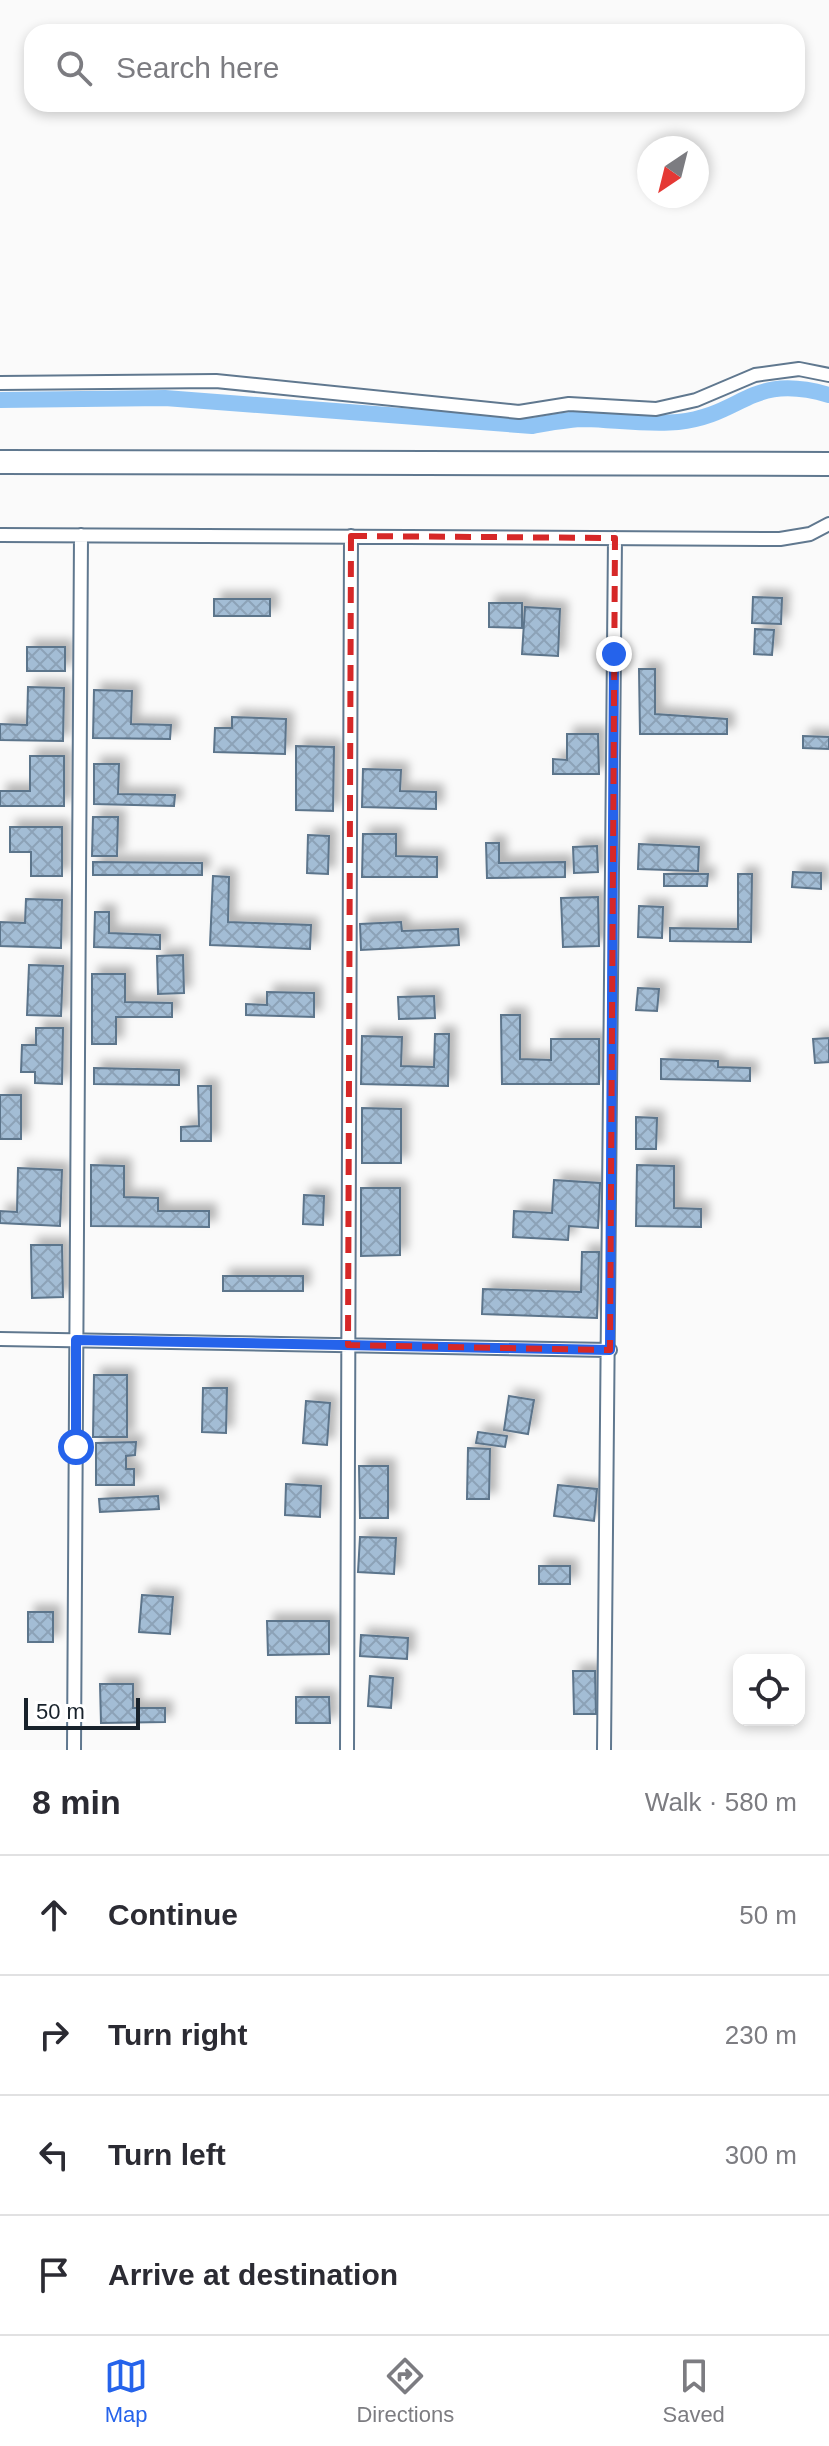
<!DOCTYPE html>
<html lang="en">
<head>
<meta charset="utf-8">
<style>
  body { margin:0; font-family:Arial,sans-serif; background:#f2f2f3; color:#2b2b33 }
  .controls { position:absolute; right:24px; bottom:24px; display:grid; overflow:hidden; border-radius:16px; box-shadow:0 4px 12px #0003 }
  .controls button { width:72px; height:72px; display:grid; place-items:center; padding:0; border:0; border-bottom:2px solid #e1e1e2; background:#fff; color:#2b2b33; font:40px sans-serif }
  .compass { position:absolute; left:637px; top:136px; width:72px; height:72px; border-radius:50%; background:#fff; box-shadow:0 4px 12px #0003; rotate:215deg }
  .scale { position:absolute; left:24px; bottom:20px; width:116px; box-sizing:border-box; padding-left:8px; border:4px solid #18222b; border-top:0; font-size:22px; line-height:28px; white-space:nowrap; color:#18222b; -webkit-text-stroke:6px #fff; paint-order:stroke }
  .stop { position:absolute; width:24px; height:24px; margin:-18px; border:6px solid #2563eb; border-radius:50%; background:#fff }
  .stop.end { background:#2563eb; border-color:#fff; box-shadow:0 2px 8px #0008 }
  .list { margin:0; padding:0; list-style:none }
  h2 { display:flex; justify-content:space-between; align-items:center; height:104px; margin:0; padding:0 32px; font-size:34px }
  h2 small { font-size:26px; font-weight:400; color:#7c7c81 }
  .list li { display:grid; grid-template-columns:52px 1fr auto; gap:24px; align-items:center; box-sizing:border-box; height:120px; padding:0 32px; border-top:2px solid #e1e1e2 }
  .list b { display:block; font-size:30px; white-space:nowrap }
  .list em { font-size:26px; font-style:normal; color:#7c7c81 }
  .icon { flex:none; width:44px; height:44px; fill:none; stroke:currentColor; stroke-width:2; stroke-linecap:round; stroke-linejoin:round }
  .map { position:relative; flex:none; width:829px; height:1750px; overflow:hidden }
  .search { position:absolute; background:#fff; box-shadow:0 4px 12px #0003; left:24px; right:24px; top:24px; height:88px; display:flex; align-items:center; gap:20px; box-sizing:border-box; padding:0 28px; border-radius:24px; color:#7c7c81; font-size:30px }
  .sheet { height:584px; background:#fff }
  nav { display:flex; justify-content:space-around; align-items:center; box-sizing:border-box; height:112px; border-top:2px solid #e1e1e2; background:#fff; font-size:22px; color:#7c7c81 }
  nav a { display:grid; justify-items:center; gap:4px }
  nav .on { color:#2563eb }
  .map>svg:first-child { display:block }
</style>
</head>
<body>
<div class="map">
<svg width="829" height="1750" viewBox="0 0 829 1750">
  <defs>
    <pattern id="building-cross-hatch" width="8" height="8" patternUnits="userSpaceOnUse" patternTransform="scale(2)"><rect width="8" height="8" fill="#a3bdd5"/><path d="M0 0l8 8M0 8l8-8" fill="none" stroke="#8ca2b7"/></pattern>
    <filter id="shadow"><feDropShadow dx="7" dy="-7" stdDeviation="4" flood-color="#0004"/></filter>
  </defs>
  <rect width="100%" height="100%" fill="#fafafa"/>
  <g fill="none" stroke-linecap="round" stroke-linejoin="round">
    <path stroke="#90c4f4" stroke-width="16" d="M 0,400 L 165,398 L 532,426 C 549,423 568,419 586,419 C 616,420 648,425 678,422 C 744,415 750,372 829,395"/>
  </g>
  <path fill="url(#building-cross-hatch)" stroke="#5c748b" stroke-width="2" filter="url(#shadow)" d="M 753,597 L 782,598 L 781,624 L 752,623 Z
    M 214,599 L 270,599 L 270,616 L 214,616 Z
    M 489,603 L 522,603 L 522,628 L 489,627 Z
    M 525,607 L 560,609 L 558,656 L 522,654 Z
    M 755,629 L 774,630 L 772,655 L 754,654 Z
    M 27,647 L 65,647 L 65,671 L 27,671 Z
    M 639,669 L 655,669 L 655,714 L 727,719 L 727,734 L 640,734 Z
    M 28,687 L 64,688 L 63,741 L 0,740 L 0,724 L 27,725 Z
    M 94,690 L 132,691 L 131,724 L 171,725 L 170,739 L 93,738 Z
    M 232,717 L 286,719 L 285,754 L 214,752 L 215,728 L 232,728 Z
    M 567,734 L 598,734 L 599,774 L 553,774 L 553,759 L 567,760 Z
    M 803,736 L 829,737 L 829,749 L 803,748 Z
    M 296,746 L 334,747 L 333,811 L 296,810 Z
    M 30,756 L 64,756 L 64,806 L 0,806 L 0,791 L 30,791 Z
    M 94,764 L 119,764 L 118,794 L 175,795 L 174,806 L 94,804 Z
    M 363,769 L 401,770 L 400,791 L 436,792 L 436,809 L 362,807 Z
    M 93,817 L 118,817 L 117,856 L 92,856 Z
    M 10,827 L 62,827 L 62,876 L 31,876 L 31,852 L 10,852 Z
    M 363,834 L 396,834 L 396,856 L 437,857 L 437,877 L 362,877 Z
    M 308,835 L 329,836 L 328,874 L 307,873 Z
    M 486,843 L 499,843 L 499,863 L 565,862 L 565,877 L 487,878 Z
    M 639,844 L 699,847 L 698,871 L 638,869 Z
    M 597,846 L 598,872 L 574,873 L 573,847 Z
    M 93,862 L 202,863 L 202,875 L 93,875 Z
    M 793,872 L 821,873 L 821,889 L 792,887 Z
    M 664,874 L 708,874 L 707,886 L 664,886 Z
    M 738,874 L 752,874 L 751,942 L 670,941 L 670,928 L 738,929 Z
    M 213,876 L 229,877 L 228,922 L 311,925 L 310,949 L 210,945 Z
    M 598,897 L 599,946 L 563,947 L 561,898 Z
    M 26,899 L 62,900 L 61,948 L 0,946 L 0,922 L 25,923 Z
    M 639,906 L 663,907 L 662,938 L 638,937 Z
    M 95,912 L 109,912 L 109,933 L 160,935 L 160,949 L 94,947 Z
    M 401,922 L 402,931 L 458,929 L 459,945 L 361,950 L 360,924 Z
    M 183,955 L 184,993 L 158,994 L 157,956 Z
    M 29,965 L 63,966 L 61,1016 L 27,1015 Z
    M 92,974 L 125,974 L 125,1002 L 172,1003 L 172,1017 L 116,1017 L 116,1044 L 92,1044 Z
    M 638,988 L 659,989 L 657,1011 L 636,1010 Z
    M 267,992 L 314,993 L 314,1017 L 246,1015 L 246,1004 L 267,1005 Z
    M 434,996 L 435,1018 L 399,1019 L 398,997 Z
    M 501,1015 L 520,1015 L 520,1059 L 551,1060 L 551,1039 L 599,1039 L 599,1084 L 502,1084 Z
    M 36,1028 L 63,1028 L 62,1084 L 35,1083 L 35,1072 L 21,1072 L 22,1045 L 36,1045 Z
    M 435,1034 L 449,1034 L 448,1086 L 361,1084 L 362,1036 L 402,1037 L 401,1066 L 434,1067 Z
    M 829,1038 L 829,1062 L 815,1063 L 813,1039 Z
    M 661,1059 L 718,1061 L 718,1067 L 750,1068 L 750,1081 L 661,1079 Z
    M 94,1068 L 179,1070 L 179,1085 L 94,1084 Z
    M 198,1086 L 211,1086 L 211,1141 L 181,1141 L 181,1127 L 199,1126 Z
    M 0,1095 L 21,1095 L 21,1139 L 0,1139 Z
    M 362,1108 L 401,1109 L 401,1163 L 362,1163 Z
    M 636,1117 L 657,1118 L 656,1149 L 636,1149 Z
    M 91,1165 L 124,1166 L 124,1197 L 158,1198 L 158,1211 L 209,1211 L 209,1227 L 91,1226 Z
    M 637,1165 L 674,1166 L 674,1208 L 701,1209 L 701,1227 L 636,1226 Z
    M 18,1168 L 62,1170 L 60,1226 L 0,1223 L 0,1211 L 17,1212 Z
    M 554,1180 L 600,1183 L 598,1228 L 569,1226 L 568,1240 L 513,1237 L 514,1211 L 552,1213 Z
    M 361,1188 L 400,1188 L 400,1255 L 361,1256 Z
    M 304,1195 L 324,1196 L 323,1225 L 303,1224 Z
    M 31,1245 L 62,1245 L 63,1297 L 32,1298 Z
    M 582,1252 L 599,1252 L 597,1318 L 482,1314 L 483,1289 L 581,1292 Z
    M 223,1276 L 303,1276 L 303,1291 L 223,1291 Z
    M 94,1375 L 127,1375 L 127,1437 L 93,1437 Z
    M 203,1388 L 227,1388 L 226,1433 L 202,1432 Z
    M 509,1396 L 534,1400 L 528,1434 L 504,1430 Z
    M 306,1401 L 330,1403 L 327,1445 L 303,1443 Z
    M 478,1432 L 507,1436 L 505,1447 L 476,1443 Z
    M 136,1442 L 135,1455 L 126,1456 L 126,1469 L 134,1469 L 134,1485 L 96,1485 L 96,1443 Z
    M 468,1448 L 490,1449 L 489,1499 L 467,1499 Z
    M 359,1466 L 388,1466 L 388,1518 L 360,1518 Z
    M 286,1484 L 321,1486 L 320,1517 L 285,1515 Z
    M 558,1485 L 597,1489 L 594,1521 L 554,1516 Z
    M 158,1496 L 159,1509 L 100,1512 L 99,1499 Z
    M 360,1537 L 396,1538 L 394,1574 L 358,1572 Z
    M 539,1566 L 570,1566 L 570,1584 L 539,1584 Z
    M 142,1595 L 173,1597 L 170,1634 L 139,1632 Z
    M 28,1612 L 53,1612 L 53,1642 L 28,1642 Z
    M 267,1621 L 329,1621 L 329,1654 L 268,1655 Z
    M 361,1635 L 408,1638 L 407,1659 L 360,1656 Z
    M 573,1671 L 595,1671 L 596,1714 L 574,1714 Z
    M 370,1676 L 393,1678 L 391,1708 L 368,1706 Z
    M 100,1684 L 133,1684 L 133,1708 L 165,1708 L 165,1722 L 101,1723 Z
    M 296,1697 L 329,1697 L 330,1723 L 296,1723 Z"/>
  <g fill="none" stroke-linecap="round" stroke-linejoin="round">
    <defs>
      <path id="street" d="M 0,383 L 216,381 L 519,412 L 569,404 L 656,409 L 696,400 L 755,375 L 799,369 L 829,375
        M 0,535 L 780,539 L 810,534 L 829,524
        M 0,1339 L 610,1350
        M 74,1750 L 81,535
        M 347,1750 L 351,536
        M 604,1750 L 615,538"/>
      <path id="highway" d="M 0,462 L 829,464"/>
    </defs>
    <use href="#street" stroke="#60788f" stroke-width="16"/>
    <use href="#highway" stroke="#60788f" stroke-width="26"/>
    <use href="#street" stroke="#fff" stroke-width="12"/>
    <use href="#highway" stroke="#fff" stroke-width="22"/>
  </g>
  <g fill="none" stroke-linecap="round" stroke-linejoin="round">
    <path stroke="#2563eb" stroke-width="10" d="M 76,1447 L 76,1340 L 610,1350 L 614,654"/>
  </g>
  <path fill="none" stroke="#d62828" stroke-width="6" stroke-dasharray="16 10" stroke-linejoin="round" d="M 351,536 L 615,538 L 610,1350 L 348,1345 Z"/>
</svg>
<div class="controls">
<button><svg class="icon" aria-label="locate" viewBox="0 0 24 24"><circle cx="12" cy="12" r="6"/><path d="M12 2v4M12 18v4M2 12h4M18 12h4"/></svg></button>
</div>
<svg class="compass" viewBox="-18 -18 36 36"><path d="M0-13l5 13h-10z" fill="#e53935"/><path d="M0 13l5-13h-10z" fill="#7c7c81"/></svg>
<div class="scale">50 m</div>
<div class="stop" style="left:76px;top:1447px"></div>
<div class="stop end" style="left:614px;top:654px"></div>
<div class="search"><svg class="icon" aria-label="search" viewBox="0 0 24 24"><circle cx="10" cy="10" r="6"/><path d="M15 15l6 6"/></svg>Search here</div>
</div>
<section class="sheet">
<h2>8 min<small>Walk · 580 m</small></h2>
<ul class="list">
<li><svg class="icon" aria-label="ahead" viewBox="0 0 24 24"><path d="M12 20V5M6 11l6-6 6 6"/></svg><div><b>Continue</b></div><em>50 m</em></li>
<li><svg class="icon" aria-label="right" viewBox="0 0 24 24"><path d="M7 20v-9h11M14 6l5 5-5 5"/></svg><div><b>Turn right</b></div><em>230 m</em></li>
<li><svg class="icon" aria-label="left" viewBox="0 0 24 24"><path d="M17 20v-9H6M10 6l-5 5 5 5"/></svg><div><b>Turn left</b></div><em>300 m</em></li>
<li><svg class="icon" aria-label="arrive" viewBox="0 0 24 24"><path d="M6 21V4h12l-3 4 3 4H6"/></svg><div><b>Arrive at destination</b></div></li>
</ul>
</section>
<nav>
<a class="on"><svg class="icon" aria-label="map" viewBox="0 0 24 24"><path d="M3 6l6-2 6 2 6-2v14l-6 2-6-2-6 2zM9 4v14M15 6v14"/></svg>Map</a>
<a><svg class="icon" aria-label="directions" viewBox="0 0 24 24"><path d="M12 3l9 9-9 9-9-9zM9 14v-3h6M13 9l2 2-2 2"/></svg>Directions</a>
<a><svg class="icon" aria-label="saved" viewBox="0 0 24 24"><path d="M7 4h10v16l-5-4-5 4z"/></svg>Saved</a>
</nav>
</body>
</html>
